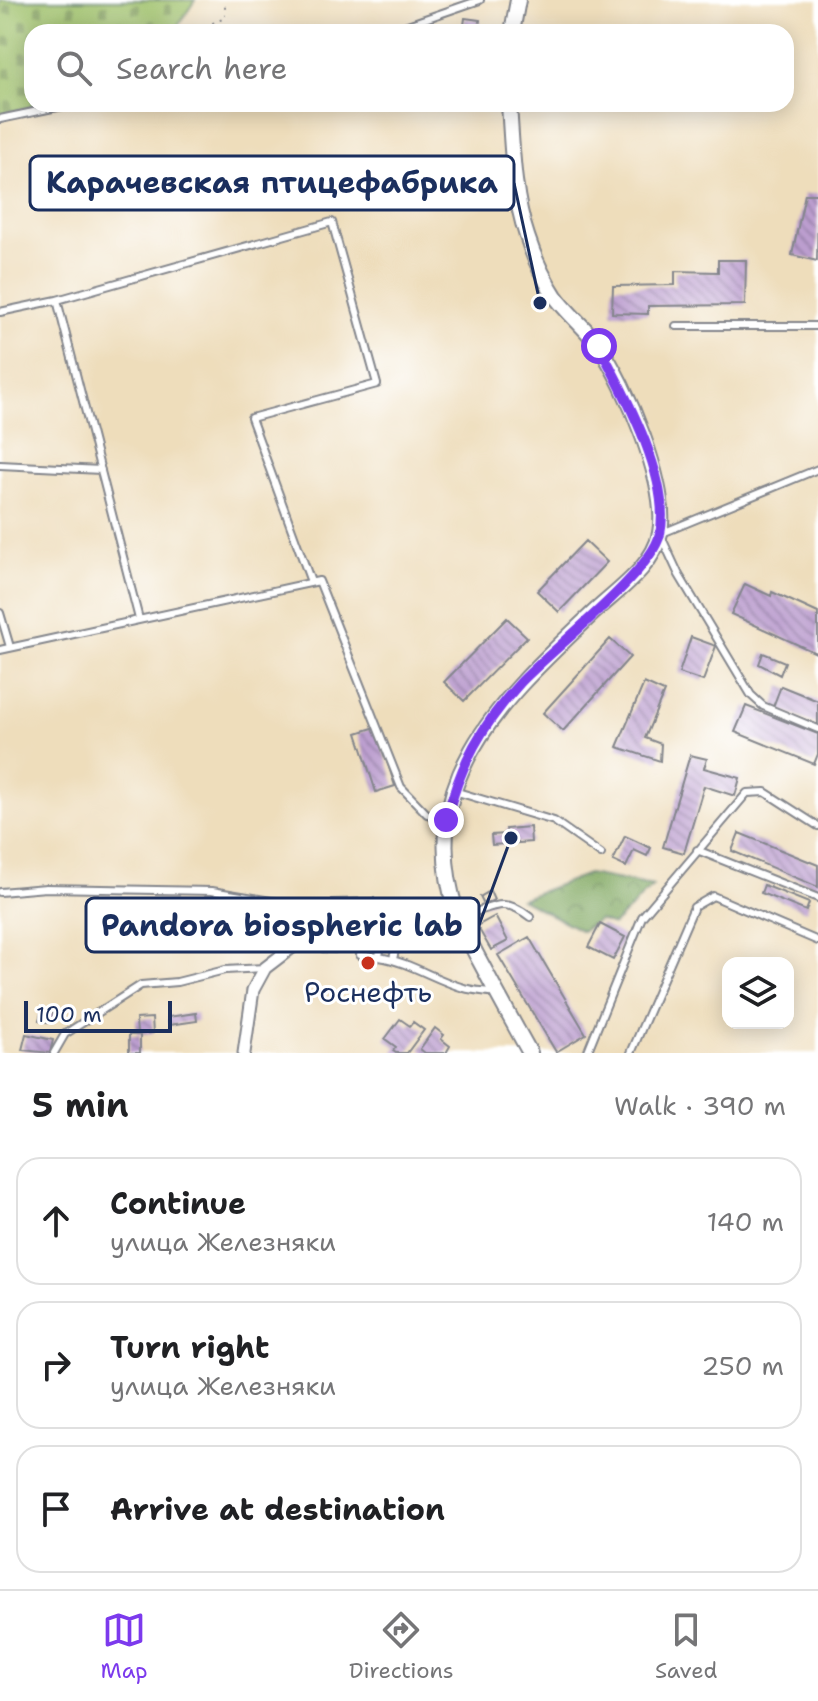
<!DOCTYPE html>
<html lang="en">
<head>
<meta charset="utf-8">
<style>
  body { margin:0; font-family:"Shantell Sans",sans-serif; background:#f2f2f2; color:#202124 }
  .controls { position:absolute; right:24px; bottom:24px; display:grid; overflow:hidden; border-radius:16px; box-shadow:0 4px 20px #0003 }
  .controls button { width:72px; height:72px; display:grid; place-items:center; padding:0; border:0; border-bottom:2px solid #e0e0e0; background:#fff; color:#202124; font:40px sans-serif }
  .scale { position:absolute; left:24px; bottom:20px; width:148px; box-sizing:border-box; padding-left:8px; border:4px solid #1b2f5e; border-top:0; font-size:22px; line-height:28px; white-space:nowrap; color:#1b2f5e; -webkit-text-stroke:6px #fff; paint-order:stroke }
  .stop { position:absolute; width:24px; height:24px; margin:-18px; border:6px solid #7c3aed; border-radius:50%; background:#fff }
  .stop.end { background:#7c3aed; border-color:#fff; box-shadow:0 2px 8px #0008 }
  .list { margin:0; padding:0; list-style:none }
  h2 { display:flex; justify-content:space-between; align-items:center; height:104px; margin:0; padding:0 32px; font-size:34px }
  h2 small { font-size:26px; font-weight:400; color:#757577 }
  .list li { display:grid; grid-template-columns:52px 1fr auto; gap:24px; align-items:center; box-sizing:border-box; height:128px; margin:0 16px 16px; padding:0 16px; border:2px solid #e0e0e0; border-radius:24px }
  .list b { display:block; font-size:30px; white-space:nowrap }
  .list p { margin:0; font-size:26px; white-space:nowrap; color:#757577 }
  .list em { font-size:26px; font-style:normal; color:#757577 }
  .icon { flex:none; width:44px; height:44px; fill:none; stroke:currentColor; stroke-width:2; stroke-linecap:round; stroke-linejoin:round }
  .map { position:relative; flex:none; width:818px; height:1053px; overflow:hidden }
  .search { position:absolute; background:#fff; box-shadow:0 4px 20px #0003; left:24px; right:24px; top:24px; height:88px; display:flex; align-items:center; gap:20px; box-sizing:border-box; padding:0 28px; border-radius:24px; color:#757577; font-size:30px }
  .sheet { height:536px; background:#fff }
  nav { display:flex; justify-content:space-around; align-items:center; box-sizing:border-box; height:112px; border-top:2px solid #e0e0e0; background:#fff; font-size:22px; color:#757577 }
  nav a { display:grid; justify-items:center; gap:4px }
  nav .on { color:#7c3aed }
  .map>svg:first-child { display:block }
</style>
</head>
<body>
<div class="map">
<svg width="818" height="1053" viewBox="0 0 818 1053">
  <defs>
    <pattern id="forest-crowns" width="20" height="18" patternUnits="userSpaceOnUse" patternTransform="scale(2)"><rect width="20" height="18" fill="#7ea65d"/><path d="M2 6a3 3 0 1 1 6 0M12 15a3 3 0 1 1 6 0" fill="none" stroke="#668850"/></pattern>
    <pattern id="cemetery-stones" width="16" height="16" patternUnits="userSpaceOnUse" patternTransform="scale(2)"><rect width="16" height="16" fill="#9ec069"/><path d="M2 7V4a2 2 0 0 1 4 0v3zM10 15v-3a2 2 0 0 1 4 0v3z" fill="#809c5a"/></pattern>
    <pattern id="building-back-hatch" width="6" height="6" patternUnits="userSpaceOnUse" patternTransform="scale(2)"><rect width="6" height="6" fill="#bc9ecf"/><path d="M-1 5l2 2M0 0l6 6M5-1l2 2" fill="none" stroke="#9881ab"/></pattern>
  </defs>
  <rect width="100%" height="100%" fill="#fff"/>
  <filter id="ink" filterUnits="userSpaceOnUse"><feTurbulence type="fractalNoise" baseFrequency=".0125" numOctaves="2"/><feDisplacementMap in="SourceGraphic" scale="16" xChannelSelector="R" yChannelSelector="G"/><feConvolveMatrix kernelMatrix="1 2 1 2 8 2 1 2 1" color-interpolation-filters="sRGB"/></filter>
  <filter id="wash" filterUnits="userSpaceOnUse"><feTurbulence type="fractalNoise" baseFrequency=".006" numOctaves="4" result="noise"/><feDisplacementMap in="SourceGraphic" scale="32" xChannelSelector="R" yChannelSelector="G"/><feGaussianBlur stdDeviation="1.8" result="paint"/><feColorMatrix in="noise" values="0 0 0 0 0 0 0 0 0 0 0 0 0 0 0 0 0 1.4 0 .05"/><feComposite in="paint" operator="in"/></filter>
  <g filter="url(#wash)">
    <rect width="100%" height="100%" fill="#edb"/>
    <path fill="url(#forest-crowns)" stroke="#4c6a5e" stroke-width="2" d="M 588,874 L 653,886 L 613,925 L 599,920 L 582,931 L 521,899 Z"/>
    <path fill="url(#cemetery-stones)" stroke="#5c7864" stroke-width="2" d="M 0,0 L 195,0 L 174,32 L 32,32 L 32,104 L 42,104 L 0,114 Z"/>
    <g id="blocks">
      <path fill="url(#building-back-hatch)" d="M 465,18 L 480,20 L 478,32 L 463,32 Z
        M 805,194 L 818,194 L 817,261 L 792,255 Z
        M 718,260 L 746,260 L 745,305 L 648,306 L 648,314 L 612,313 L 613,286 L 675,285 L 675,271 L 718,272 Z
        M 585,541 L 607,562 L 559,612 L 537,591 Z
        M 745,584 L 771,596 L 772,592 L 818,613 L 818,654 L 731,614 Z
        M 507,618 L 527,637 L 464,701 L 444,682 Z
        M 691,637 L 716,646 L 703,681 L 679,673 Z
        M 610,639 L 630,657 L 563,731 L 543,713 Z
        M 763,653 L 785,662 L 780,675 L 759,664 Z
        M 644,683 L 664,692 L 645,738 L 661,744 L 660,761 L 617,747 Z
        M 781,686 L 818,701 L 818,725 L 773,707 Z
        M 746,706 L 818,734 L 818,754 L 814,764 L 735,732 Z
        M 376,727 L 395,786 L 376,792 L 357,733 Z
        M 690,755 L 707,759 L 704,768 L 740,778 L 735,796 L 704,786 L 684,853 L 663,847 Z
        M 530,827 L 531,842 L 492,845 L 491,835 L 507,834 L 506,829 Z
        M 739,833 L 818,865 L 818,887 L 732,851 Z
        M 625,836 L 651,848 L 647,856 L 634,850 L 626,867 L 613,861 Z
        M 764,885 L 809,903 L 806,911 L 761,893 Z
        M 490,891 L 494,900 L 484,905 L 480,897 Z
        M 374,898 L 375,907 L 332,907 L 332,899 Z
        M 495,916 L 508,941 L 491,950 L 477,926 Z
        M 600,924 L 625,937 L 613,960 L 588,947 Z
        M 323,935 L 336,936 L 335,953 L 322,952 Z
        M 529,937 L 586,1034 L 556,1052 L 498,955 Z
        M 42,1010 L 54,1013 L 51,1023 L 39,1020 Z
        M 196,1013 L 197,1021 L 169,1025 L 168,1017 Z
        M 152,1018 L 153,1033 L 137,1034 L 136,1019 Z
        M 400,1019 L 410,1026 L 413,1022 L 424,1030 L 407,1053 L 396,1053 L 393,1051 L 396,1047 L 385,1039 Z
        M 435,1028 L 444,1035 L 441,1039 L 450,1046 L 446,1053 L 425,1053 L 420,1049 Z
        M 26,1034 L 53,1040 L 50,1053 L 22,1050 Z
        M 129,1035 L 140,1035 L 140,1053 L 129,1053 Z"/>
    </g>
  </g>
  <g filter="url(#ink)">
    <use href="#blocks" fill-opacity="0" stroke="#84868c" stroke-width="2"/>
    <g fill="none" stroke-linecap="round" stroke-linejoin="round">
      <defs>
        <path id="service" d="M 387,32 L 480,0
          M 500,32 L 512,29
          M 0,119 L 72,104
          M 0,312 L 57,300
          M 676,326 L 818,326
          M 0,465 L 101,470
          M 818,469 L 660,534 L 679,575 L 751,695 L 763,706 L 818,729
          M 0,613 L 10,647
          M 139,619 L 57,300 L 332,222 L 377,384 L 251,418 L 311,582
          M 0,650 L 319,581 L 401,787 L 427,814 L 446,820
          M 454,791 L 554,821 L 601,854
          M 697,850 L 818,898
          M 0,892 L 46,888 L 212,891 L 313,908 L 340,922
          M 458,917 C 489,911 501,893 530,917
          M 365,925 L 360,955 L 379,957
          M 383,928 L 379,957 C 410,962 435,980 464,988 C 474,991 485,991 496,993
          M 393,959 L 400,930
          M 54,1053 L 65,1034 L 141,985 L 177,982 L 225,970 L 265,968
          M 587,1053 L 642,917 L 747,793 L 765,792 L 818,826
          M 631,1053 L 694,907 L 713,896 L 818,941"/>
        <path id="minor" d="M 244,1053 L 253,990 L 265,968 L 316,929 L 343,923 L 411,931 L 466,932"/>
        <path id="tertiary" d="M 512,32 L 518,0
          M 509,104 C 512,147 513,195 527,236 C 533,255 544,279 555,296 C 568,314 586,328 599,346 C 626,385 669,486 660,533 C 654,567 615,592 591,615 C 503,699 413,779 457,914 C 461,927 469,939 475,952 C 493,986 511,1019 530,1053"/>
      </defs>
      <use href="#service" stroke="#84868c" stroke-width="10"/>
      <use href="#minor" stroke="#84868c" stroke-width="15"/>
      <use href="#tertiary" stroke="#84868c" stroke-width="18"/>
      <path stroke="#84868c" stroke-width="2" stroke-dasharray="2 6" stroke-linecap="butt" d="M 190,32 L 225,18 L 225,0"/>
      <use href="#service" stroke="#fff" stroke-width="6"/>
      <use href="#minor" stroke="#fff" stroke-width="11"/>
      <use href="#tertiary" stroke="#fff" stroke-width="14"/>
    </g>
  </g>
  <g fill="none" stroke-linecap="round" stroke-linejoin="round" filter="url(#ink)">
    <path stroke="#7c3aed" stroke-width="10" d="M 446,820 C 461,763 481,726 520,683 C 551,650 652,572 660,534 C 672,480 624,393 599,346"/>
  </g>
  <circle fill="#c8321e" stroke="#fff" stroke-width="3" cx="368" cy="963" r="8"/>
  <g text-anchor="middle" stroke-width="6" stroke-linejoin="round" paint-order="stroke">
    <g font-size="28" fill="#1b2f5e" stroke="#fff">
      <text x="368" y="1002">Роснефть</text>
    </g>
  </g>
  <path fill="none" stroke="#1b2f5e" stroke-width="3" d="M540 303L514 183M511 838L479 925"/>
  <g fill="#1b2f5e" stroke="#fff" stroke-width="3">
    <circle cx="540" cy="303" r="8"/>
    <circle cx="511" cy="838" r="8"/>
  </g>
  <g fill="#fff" stroke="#1b2f5e" stroke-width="3">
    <rect x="30" y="156" width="484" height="54" rx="8"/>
    <rect x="86" y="898" width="393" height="54" rx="8"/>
  </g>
  <g font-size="30" text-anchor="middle" font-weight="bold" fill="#1b2f5e">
    <text x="272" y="193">Карачевская птицефабрика</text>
    <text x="282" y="936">Pandora biospheric lab</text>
  </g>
</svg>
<div class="controls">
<button><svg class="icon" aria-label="layers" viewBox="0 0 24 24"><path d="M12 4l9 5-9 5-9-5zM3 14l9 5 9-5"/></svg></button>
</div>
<div class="scale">100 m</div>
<div class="stop" style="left:599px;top:346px"></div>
<div class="stop end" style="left:446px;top:820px"></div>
<div class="search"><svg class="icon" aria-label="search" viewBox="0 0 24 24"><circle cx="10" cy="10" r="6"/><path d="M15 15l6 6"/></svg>Search here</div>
</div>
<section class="sheet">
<h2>5 min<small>Walk · 390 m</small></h2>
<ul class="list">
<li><svg class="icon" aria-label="ahead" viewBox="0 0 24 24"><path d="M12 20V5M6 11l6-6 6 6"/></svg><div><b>Continue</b><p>улица Железняки</p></div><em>140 m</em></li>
<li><svg class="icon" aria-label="right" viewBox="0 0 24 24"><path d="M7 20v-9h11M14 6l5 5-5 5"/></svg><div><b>Turn right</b><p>улица Железняки</p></div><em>250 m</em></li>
<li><svg class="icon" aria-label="arrive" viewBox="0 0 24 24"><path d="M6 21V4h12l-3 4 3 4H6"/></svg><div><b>Arrive at destination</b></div></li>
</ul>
</section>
<nav>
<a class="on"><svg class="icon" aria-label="map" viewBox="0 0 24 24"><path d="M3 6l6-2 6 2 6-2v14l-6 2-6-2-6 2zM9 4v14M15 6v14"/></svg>Map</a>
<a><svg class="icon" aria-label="directions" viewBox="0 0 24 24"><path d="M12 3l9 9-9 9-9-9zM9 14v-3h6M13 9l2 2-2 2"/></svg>Directions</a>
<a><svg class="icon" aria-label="saved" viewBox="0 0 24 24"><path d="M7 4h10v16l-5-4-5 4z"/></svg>Saved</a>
</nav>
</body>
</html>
